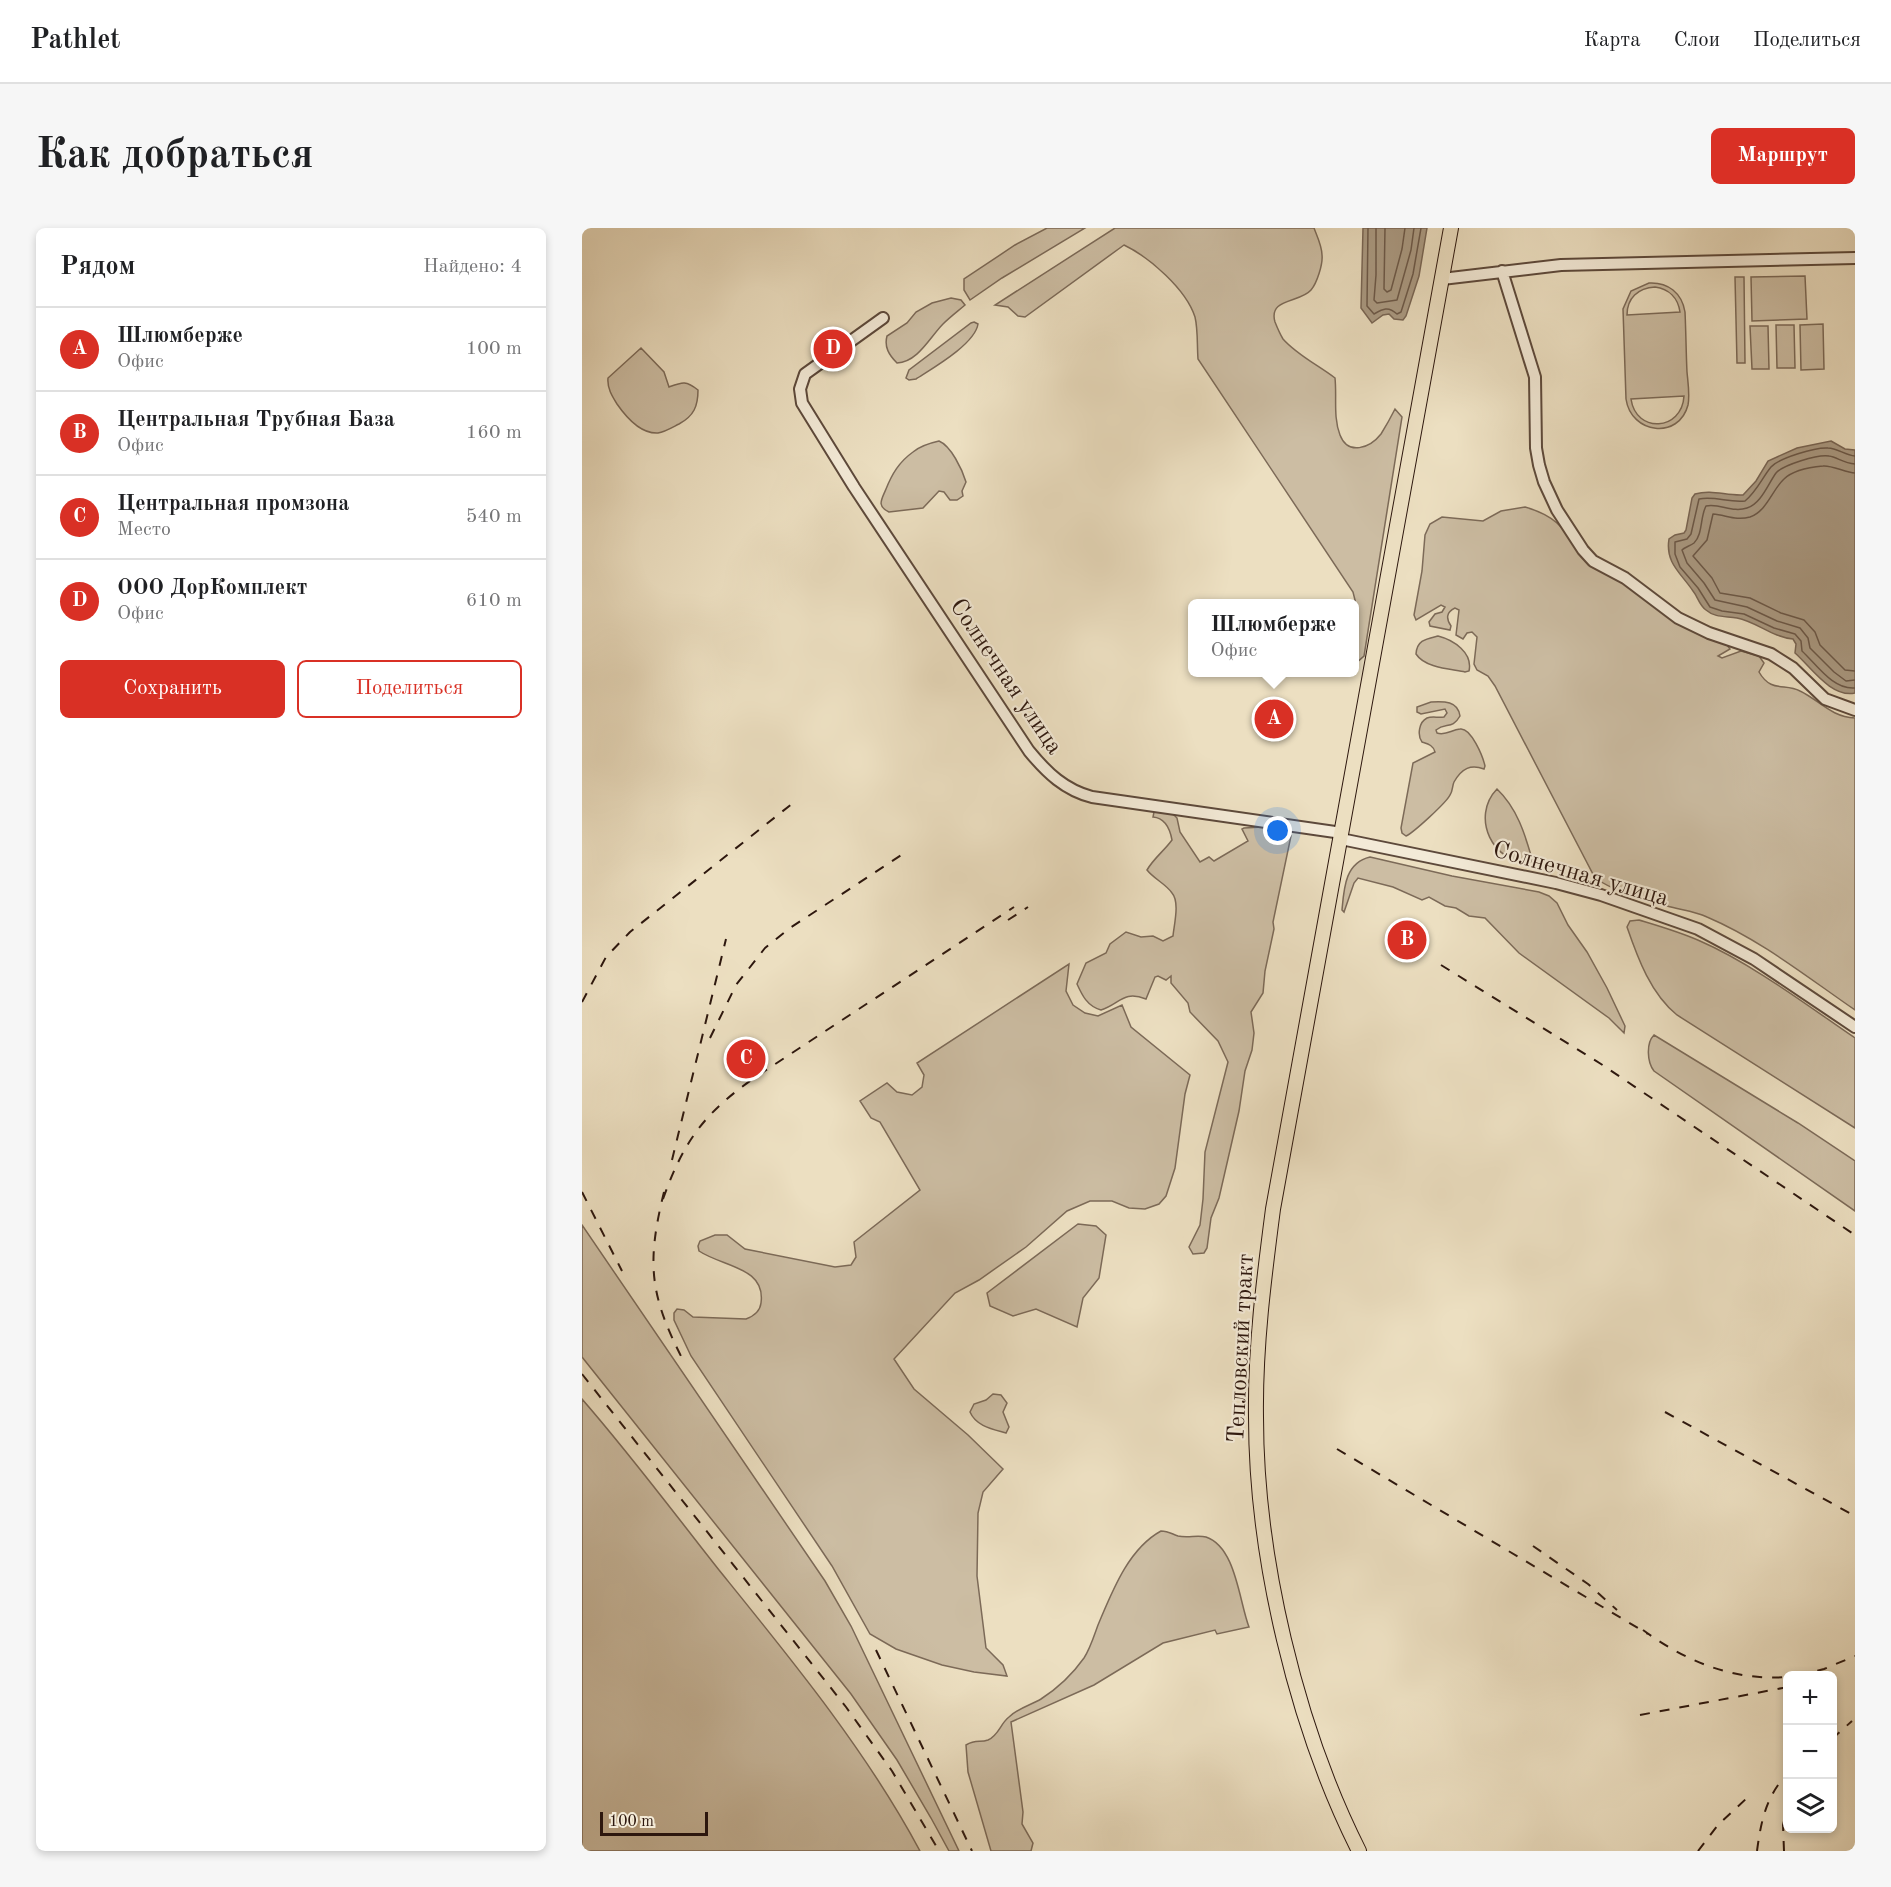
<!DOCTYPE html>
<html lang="ru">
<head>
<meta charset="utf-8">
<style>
  body { margin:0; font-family:"Old Standard TT",serif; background:#f6f6f6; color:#202124 }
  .controls { position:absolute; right:18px; bottom:18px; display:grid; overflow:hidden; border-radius:9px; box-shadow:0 3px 9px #0003 }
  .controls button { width:54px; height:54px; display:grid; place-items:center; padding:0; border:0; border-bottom:2px solid #e0e0e0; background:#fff; color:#202124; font:30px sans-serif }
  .scale { position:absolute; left:18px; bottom:15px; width:108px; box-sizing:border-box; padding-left:6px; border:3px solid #2d170e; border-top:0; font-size:16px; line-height:21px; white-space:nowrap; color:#2d170e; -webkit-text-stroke:4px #f3ead7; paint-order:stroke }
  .you { position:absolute; left:696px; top:603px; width:21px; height:21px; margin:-15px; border:4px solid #fff; border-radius:50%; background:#1a73e8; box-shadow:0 0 0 9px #1a73e833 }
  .badge { display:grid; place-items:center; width:39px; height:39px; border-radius:50%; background:#d93025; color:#fff; font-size:20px; font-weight:700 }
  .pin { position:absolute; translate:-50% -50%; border:3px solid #fff; box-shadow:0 2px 6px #0006 }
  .popup { position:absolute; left:606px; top:371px; width:171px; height:78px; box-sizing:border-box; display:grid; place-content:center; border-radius:9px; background:#fff; filter:drop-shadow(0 2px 4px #0005); font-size:20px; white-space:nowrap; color:#757577 }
  .popup b { font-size:22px; color:#202124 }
  .popup::after { content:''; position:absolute; left:50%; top:100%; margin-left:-12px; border:12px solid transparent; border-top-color:#fff }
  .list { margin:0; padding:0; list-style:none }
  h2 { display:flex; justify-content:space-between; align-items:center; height:78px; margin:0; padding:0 24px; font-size:26px }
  h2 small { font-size:20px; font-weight:400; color:#757577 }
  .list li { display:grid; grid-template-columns:39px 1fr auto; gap:18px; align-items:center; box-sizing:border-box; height:84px; padding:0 24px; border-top:2px solid #e0e0e0 }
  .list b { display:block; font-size:22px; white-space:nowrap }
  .list p { margin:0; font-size:20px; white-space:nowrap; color:#757577 }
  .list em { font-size:20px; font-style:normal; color:#757577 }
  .actions { display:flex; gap:12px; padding:18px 24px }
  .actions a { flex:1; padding:14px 0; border:2px solid #d93025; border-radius:9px; text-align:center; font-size:21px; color:#d93025 }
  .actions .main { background:#d93025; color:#fff }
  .icon { flex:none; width:33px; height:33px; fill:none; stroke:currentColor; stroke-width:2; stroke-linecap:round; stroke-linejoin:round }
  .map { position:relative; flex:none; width:1273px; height:1623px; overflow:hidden; border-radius:9px }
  header { display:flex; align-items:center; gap:36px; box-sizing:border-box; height:84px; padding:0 30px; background:#fff; border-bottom:2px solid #e0e0e0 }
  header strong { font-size:28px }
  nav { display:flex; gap:33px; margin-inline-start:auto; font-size:21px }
  .intro { display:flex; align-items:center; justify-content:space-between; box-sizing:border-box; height:144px; padding:0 36px }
  h1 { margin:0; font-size:42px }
  .button { padding:15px 27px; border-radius:9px; background:#d93025; color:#fff; font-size:21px; font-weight:700 }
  main { display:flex; gap:36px; padding:0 36px }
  aside { flex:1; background:#fff; border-radius:9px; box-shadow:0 3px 9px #0003 }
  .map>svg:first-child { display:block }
</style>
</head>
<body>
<header>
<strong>Pathlet</strong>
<nav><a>Карта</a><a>Слои</a><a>Поделиться</a></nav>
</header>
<div class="intro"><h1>Как добраться</h1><a class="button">Маршрут</a></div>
<main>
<aside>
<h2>Рядом<small>Найдено: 4</small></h2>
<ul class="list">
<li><span class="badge">A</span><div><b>Шлюмберже</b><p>Офис</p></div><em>100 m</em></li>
<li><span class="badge">B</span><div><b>Центральная Трубная База</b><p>Офис</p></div><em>160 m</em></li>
<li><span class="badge">C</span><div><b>Центральная промзона</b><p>Место</p></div><em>540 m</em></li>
<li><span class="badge">D</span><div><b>ООО ДорКомплект</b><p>Офис</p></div><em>610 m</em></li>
</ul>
<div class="actions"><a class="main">Сохранить</a><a>Поделиться</a></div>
</aside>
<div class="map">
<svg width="1273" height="1623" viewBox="0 0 1273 1623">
  <rect width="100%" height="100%" fill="#ecdfc1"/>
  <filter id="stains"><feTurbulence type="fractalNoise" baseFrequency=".00333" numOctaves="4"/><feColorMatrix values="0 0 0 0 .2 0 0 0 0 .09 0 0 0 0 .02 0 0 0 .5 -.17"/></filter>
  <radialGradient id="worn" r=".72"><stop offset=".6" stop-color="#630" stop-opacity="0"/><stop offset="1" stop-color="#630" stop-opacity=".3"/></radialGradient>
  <path fill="#ccbda3" stroke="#7c6a58" stroke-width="1.5" fill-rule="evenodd" d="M 465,0 L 503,0 L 420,50 L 388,72 L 382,62 L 382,51 L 433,17 Z
    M 533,0 L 732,0 C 735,8 740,18 740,27 C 741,36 735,55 729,62 C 718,75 686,70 693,94 C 695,99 698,106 701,111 C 715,127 736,137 753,150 C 755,169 751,189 758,207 C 766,228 788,220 799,206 C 804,198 809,189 813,181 L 820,189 L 782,428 L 773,436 L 776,384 L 771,364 L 616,131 C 615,118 616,101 613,89 C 604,61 567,29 542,17 L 443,89 L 436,88 L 426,79 L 413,77 Z
    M 1223,48 L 1225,91 L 1170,93 L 1169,49 Z
    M 1153,49 L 1162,49 L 1163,135 L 1155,135 Z
    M 1067,55 C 1086,54 1100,65 1103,84 C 1104,104 1104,124 1105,144 C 1106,155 1108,167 1106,177 C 1097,212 1049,206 1044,171 L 1041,81 L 1049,63 ZM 1073,59 C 1087,61 1096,70 1098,84 L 1045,87 C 1045,70 1056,60 1073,59 ZM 1102,168 C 1100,203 1054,206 1049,171 Z
    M 369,70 L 379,72 L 383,77 C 376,83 368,89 361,96 C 348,109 336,134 315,135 C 307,127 302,119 305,108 L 325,95 L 334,84 L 350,75 Z
    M 392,94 L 396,96 C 393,116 351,140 334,151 L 327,152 L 324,150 L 327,142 L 389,95 Z
    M 1241,96 L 1242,141 L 1219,142 L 1218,97 Z
    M 1194,97 L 1212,97 L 1213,140 L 1195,140 Z
    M 1168,98 L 1186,98 L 1187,141 L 1170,141 Z
    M 59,120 L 82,144 L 87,159 C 100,154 104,152 116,162 C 116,178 112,188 97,196 C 91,199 83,204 76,205 C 59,206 44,189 35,176 C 30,168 25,160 26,150 Z
    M 357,213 C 369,218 380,241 384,254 L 380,263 L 381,268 L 375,272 L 368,272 L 362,264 L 357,263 L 341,280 L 307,284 C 294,278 300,271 304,261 C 310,246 317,234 331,224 C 338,218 348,215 357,213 Z
    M 943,279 C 971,287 981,298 996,322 L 1145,417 L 1148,421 L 1136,428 L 1140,430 L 1159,423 L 1177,428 L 1182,435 L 1177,444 C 1189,465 1203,455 1218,463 C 1237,472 1249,489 1273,490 L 1273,782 C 1225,749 1179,712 1125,689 C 1112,683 1099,682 1085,678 C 1061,672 1033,664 1013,650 L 913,458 L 906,448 L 895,442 L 892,436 L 895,409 L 890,404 L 885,405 L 881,411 L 874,407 L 877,382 L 873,380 C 864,384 864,391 869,398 L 868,402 L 848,398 L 847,394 L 853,386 L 860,384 L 863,379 L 859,377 L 834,392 L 832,387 L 840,343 L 843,307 L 848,296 L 860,289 L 901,293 L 919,283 Z
    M 856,408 C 872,412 891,425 887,443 L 883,444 C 869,441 843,440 834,426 C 835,412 844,411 856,408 Z
    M 849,474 C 862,473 876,473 878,488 C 870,502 864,494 854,502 L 855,505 C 864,508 869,502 878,501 C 889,499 901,529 903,538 L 902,541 C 889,536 880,540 872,554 C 870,558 871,563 868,567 C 864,575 831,605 824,608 L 820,605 L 819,600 L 831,535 L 853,524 C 851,517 846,516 840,514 C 835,507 837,494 845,490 C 850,488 856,490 862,489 L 865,485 L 863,481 L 839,486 L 835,484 L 835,479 Z
    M 915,561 C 935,580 943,606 950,631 L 949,634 C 911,637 888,589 915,561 Z
    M 572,584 L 590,585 L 595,590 L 598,604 L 618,634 L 627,629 L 632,633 L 666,613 L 660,601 L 662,600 L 681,599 L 707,605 L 709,608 L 691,694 L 692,701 L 683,743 L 681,765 L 669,784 L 672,805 L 670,822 L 663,843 L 657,883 L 637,970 L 629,990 L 625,1020 L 622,1025 L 611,1026 L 607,1019 L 618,997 L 621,971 L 623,924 L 646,834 L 636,813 L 608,784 L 606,775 L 589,755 L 589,748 L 584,752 L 576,748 L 573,749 L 564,771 C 541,762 538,776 519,782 C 505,778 500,767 495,756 L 504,735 L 524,725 L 528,716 L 544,704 L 559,709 L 571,708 L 581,713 L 591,708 C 592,697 598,674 590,665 C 584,656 572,651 565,642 C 572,630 582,623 590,612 C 588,601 583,590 571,589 Z
    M 788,629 L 870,648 L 957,664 L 967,668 L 975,675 L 986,697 L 1005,724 L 1025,760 L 1043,798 L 1042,805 L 1027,790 L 937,725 L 903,690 L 887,688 L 874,680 L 863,678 L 847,669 L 840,672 L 811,659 L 776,650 L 772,655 L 762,684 L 760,682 C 762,660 763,635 788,629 Z
    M 1057,692 C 1077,698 1098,704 1118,713 C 1169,735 1226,778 1273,810 L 1273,900 L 1095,787 C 1069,766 1056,731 1045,699 L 1048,693 Z
    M 487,736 L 484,763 L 491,777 L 503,785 L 516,788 L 540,777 L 549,799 L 608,847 L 603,866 L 593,940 L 584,968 L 577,976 L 563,981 L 547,980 L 530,973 L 508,973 L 485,983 L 444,1019 L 397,1052 L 373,1065 L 312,1131 L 332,1161 L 386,1207 L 421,1241 L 401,1264 L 396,1285 L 395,1348 L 404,1420 L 421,1437 L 425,1448 L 392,1444 L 360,1437 L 314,1421 L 288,1406 L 250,1338 L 109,1128 L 92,1092 L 92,1085 L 95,1081 L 102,1082 L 111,1089 L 164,1091 C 172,1088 178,1084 179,1075 C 184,1039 141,1039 117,1023 L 116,1018 L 118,1013 L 133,1007 L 145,1007 L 163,1021 L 253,1039 L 269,1037 L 274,1029 L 272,1014 L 338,962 L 298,894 L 289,890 L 278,873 L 305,855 L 315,864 L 330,867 L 340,859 L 342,847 L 335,835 Z
    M 1072,807 L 1216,895 L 1273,933 L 1273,983 L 1072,843 C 1065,834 1064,815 1072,807 Z
    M 496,996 L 514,998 L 524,1007 L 517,1050 L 501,1070 L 495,1099 L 454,1081 L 431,1088 L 408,1078 L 405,1065 Z
    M 0,997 L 243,1353 L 269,1398 L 377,1623 L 367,1623 L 349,1590 L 315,1532 L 269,1466 L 0,1129 Z
    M 411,1166 L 419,1167 L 425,1175 L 421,1184 L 427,1199 L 424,1205 C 410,1201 394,1198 388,1184 L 392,1176 L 404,1172 Z
    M 0,1171 C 48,1226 92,1285 137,1342 C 209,1431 284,1522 338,1623 L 0,1623 Z
    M 579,1303 C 586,1303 590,1306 596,1308 C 605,1310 616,1307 624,1309 C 654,1319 657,1373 667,1399 L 635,1406 L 633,1402 L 581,1415 L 512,1457 L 429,1494 L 441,1584 L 440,1596 L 451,1615 L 449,1623 L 409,1623 L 386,1544 L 384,1517 C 394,1511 398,1515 406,1512 C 417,1507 418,1496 427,1489 C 436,1480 449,1477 459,1471 C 476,1460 490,1447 502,1430 C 508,1421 512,1408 516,1397 C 530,1364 546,1321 579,1303 Z"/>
  <path fill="#ab9b84" stroke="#796655" stroke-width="1.5" d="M 781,0 L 845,0 L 837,48 L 824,88 L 821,92 L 812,91 L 807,86 L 801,87 L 790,95 L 779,80 Z
    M 1249,213 L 1263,221 L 1273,222 L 1273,465 C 1249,470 1229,439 1213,425 L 1214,416 L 1211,411 C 1190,409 1175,394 1155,390 C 1144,388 1133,390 1124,382 C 1117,377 1116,369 1111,363 C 1099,345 1083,335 1087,311 L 1093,307 L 1102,305 L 1104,302 L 1110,270 L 1113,266 C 1130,261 1144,268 1161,267 L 1174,253 L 1186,233 L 1215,220 Z"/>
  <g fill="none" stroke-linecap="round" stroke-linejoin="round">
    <path stroke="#6c5949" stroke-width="1.5" d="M 786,0 L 785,78 L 792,86 C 801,81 806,78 815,86 L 819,84 L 831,46 L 839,0
      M 794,0 L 794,47 L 792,72 L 795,75 L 815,72 L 829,22 L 832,0
      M 803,0 L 802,61 L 805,64 L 809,62 L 820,21 L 823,0
      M 1273,228 C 1263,227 1255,220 1246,220 C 1234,219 1197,230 1189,239 C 1180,250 1175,263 1163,273 C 1147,275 1134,268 1117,271 L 1109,306 L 1105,311 L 1093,314 L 1093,326 L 1098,339 L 1116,360 L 1128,379 L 1140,383 L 1162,386 L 1192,400 L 1213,406 L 1219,413 L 1220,423 C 1235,437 1251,462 1273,460
      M 1273,236 C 1261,235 1255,229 1247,228 C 1236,226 1201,237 1194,245 C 1186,256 1179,276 1165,280 C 1150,285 1138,275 1124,278 C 1118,289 1121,306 1112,315 C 1108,318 1103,319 1100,322 L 1105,335 L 1122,355 L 1133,372 L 1165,379 L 1195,393 L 1218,400 L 1226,410 L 1228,420 L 1252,444 L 1264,453 L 1273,452
      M 1273,245 C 1263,244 1249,237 1241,238 C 1230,239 1211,242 1202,251 C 1190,262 1185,283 1168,289 C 1154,293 1144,287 1131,286 L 1125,312 L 1111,328 L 1130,350 L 1138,365 L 1168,370 L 1199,385 L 1222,392 L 1233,404 L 1238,417 L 1263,442 L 1273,443"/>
    <defs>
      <path id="minor" d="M 920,43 L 953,149 L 954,220 L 957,237 L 962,254 L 975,282 L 1001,322 L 1011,333 L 1043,350 L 1096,390 L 1127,405 L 1189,426 L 1211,440 L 1243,471 L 1273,482
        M 860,51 L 979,37 L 1273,30
        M 301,90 L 223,146 L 218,161 L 220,175 L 272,259 L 447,523 C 465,545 483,562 510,569 L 760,605
        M 759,611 L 974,655 L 1019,667 L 1116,701 L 1172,731 L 1273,799"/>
      <path id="major" d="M 777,1623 C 714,1498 674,1328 674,1189 C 673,1119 682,1050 691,981 L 869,0"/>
    </defs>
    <use href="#minor" stroke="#5d493b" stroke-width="14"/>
    <use href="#major" stroke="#2d170e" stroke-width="16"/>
    <use href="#minor" stroke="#f3ead7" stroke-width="10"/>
    <use href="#major" stroke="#ecdfc1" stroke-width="14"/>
    <path stroke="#2d170e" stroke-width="2" stroke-dasharray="10 10" stroke-linecap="butt" d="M 426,692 L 446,679
      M 859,737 L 1019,836 L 1273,1007
      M 0,774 L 24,729 L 48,704 L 211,575
      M 128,810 L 154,757 L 183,720 L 208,700 L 324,624
      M 90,932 L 144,711
      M 0,964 L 40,1043
      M 82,964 C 64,1037 68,1068 102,1134
      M 81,971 C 102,912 123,884 175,848 L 432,679
      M 0,1146 L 264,1479 L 310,1543 L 357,1623
      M 1083,1184 L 1273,1288
      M 755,1221 L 1066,1406
      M 951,1318 L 1006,1356 L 1035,1382
      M 1061,1402 C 1105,1434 1151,1453 1206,1449
      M 294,1422 L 390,1623
      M 1216,1448 L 1242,1441 L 1273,1428
      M 1058,1487 L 1206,1459
      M 1250,1511 L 1270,1493
      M 1116,1623 L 1136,1597 L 1166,1569
      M 1175,1623 C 1179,1593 1184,1568 1206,1545
      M 1202,1623 L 1201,1597 L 1206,1577"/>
  </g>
  <g text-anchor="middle" stroke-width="4.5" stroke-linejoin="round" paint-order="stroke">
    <g font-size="24" fill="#2d170e" stroke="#f3ead7">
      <text transform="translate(425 448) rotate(56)" y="8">Солнечная улица</text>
      <text transform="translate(999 645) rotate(16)" y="8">Солнечная улица</text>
      <text transform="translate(658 1120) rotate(-87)" y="8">Тепловский тракт</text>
    </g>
  </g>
  <rect width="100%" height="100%" filter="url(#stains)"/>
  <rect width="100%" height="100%" fill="url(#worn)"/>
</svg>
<div class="controls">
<button>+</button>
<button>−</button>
<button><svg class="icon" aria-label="layers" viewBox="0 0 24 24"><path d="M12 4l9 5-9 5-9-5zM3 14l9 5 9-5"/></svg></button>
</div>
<div class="scale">100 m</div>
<div class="you"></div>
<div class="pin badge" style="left:692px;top:491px">A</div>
<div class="popup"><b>Шлюмберже</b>Офис</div>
<div class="pin badge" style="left:825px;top:712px">B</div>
<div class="pin badge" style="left:164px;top:831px">C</div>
<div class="pin badge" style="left:251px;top:121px">D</div>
</div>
</main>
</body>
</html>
